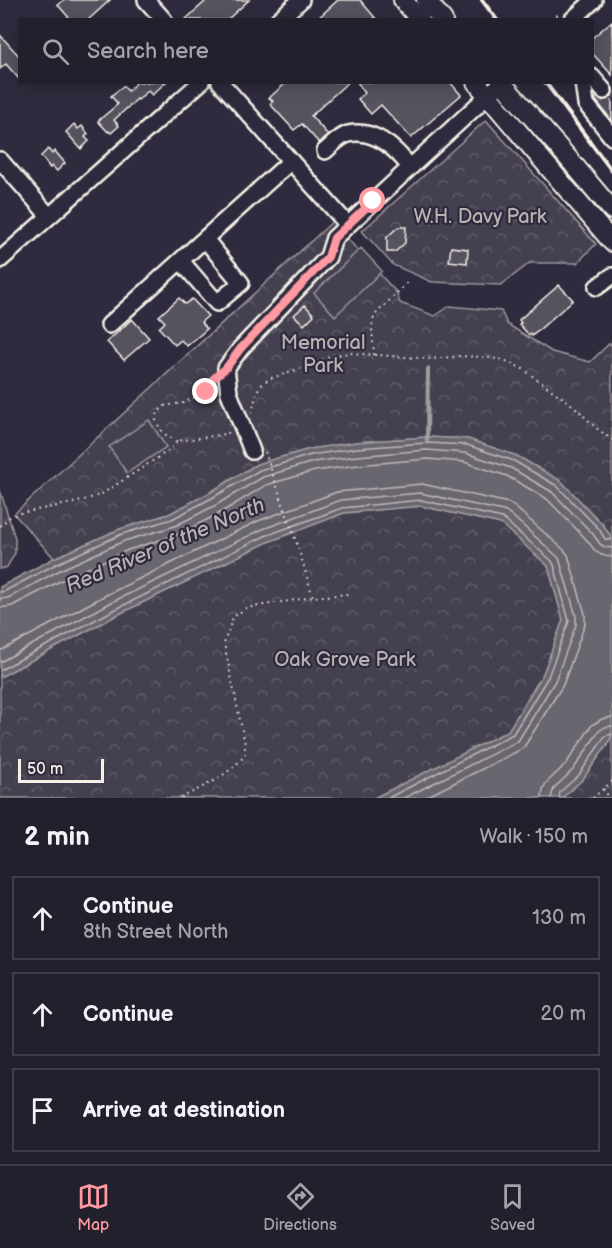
<!DOCTYPE html>
<html lang="en">
<head>
<meta charset="utf-8">
<style>
  body { margin:0; font-family:"Balsamiq Sans",sans-serif; background:#2f2d3a; color:#f1f3f6 }
  .scale { position:absolute; left:18px; bottom:15px; width:86px; box-sizing:border-box; padding-left:6px; border:3px solid #f4f1e8; border-top:0; font-size:16px; line-height:21px; white-space:nowrap; color:#f4f1e8; -webkit-text-stroke:4px #2f2a3d; paint-order:stroke }
  .stop { position:absolute; width:18px; height:18px; margin:-14px; border:4px solid #ff9aa2; border-radius:50%; background:#fff }
  .stop.end { background:#ff9aa2; border-color:#fff; box-shadow:0 2px 6px #0008 }
  .list { margin:0; padding:0; list-style:none }
  h2 { display:flex; justify-content:space-between; align-items:center; height:78px; margin:0; padding:0 24px; font-size:26px }
  h2 small { font-size:20px; font-weight:400; color:#a3a3aa }
  .list li { display:grid; grid-template-columns:39px 1fr auto; gap:18px; align-items:center; box-sizing:border-box; height:84px; margin:0 12px 12px; padding:0 12px; border:2px solid #403e4a; border-radius:0px }
  .list b { display:block; font-size:22px; white-space:nowrap }
  .list p { margin:0; font-size:20px; white-space:nowrap; color:#a3a3aa }
  .list em { font-size:20px; font-style:normal; color:#a3a3aa }
  .icon { flex:none; width:33px; height:33px; fill:none; stroke:currentColor; stroke-width:2; stroke-linecap:round; stroke-linejoin:round }
  .map { position:relative; flex:none; width:612px; height:798px; overflow:hidden }
  .search { position:absolute; background:#23202e; box-shadow:0 3px 15px #0003; left:18px; right:18px; top:18px; height:66px; display:flex; align-items:center; gap:15px; box-sizing:border-box; padding:0 21px; border-radius:0px; color:#a3a3aa; font-size:22px }
  .sheet { height:366px; background:#23202e }
  nav { display:flex; justify-content:space-around; align-items:center; box-sizing:border-box; height:84px; border-top:2px solid #403e4a; background:#23202e; font-size:16px; color:#a3a3aa }
  nav a { display:grid; justify-items:center; gap:3px }
  nav .on { color:#ff9aa2 }
  .map>svg:first-child { display:block }
</style>
</head>
<body>
<div class="map">
<svg width="612" height="798" viewBox="0 0 612 798">
  <defs>
    <pattern id="forest-crowns" width="20" height="18" patternUnits="userSpaceOnUse" patternTransform="scale(1.5)"><rect width="20" height="18" fill="#454050"/><path d="M2 6a3 3 0 1 1 6 0M12 15a3 3 0 1 1 6 0" fill="none" stroke="#605c69"/></pattern>
  </defs>
  <rect width="100%" height="100%" fill="#2f2a3d"/>
  <filter id="ink" filterUnits="userSpaceOnUse"><feTurbulence type="fractalNoise" baseFrequency=".0167" numOctaves="2"/><feDisplacementMap in="SourceGraphic" scale="12" xChannelSelector="R" yChannelSelector="G"/><feConvolveMatrix kernelMatrix="1 2 1 2 8 2 1 2 1" color-interpolation-filters="sRGB"/></filter>
  <g filter="url(#ink)">
    <path fill="url(#forest-crowns)" stroke="#9c989c" stroke-width="1.5" d="M 486,120 L 596,244 L 577,263 L 530,263 L 501,285 L 432,282 L 393,265 L 362,231 Z
      M 332,222 L 396,292 L 400,303 L 435,316 L 450,306 L 501,311 L 507,324 L 552,352 L 590,362 L 610,343 L 612,346 L 612,538 L 603,525 L 561,481 L 517,456 L 468,439 L 427,437 L 356,442 L 310,449 L 257,464 L 209,493 L 169,514 L 120,529 L 54,558 L 14,514 Z
      M 0,490 L 15,538 L 15,553 L 7,567 L 0,569 Z
      M 421,506 L 501,524 L 548,566 L 563,620 L 543,674 L 508,731 L 374,798 L 0,798 L 0,677 L 117,615 L 268,542 L 344,513 Z
      M 612,735 L 612,798 L 562,798 L 583,779 L 607,745 Z"/>
    <path fill="#454050" stroke="#9c989c" stroke-width="1.5" d="M 361,248 L 382,271 L 335,316 L 314,293 Z
      M 149,420 L 166,447 L 127,473 L 109,447 Z"/>
    <path fill="#6a6670" stroke="#a19ea0" stroke-width="1.5" d="M 427,437 L 468,439 L 517,456 L 561,481 L 603,525 L 612,538 L 612,735 L 607,745 L 583,779 L 562,798 L 374,798 L 508,731 L 543,674 L 563,620 L 548,566 L 501,524 L 421,506 L 344,513 L 268,542 L 117,615 L 0,677 L 0,587 L 54,558 L 120,529 L 169,514 L 209,493 L 257,464 L 310,449 L 356,442 Z"/>
    <g fill="none" stroke-linecap="round" stroke-linejoin="round">
      <path stroke="#bdb9b8" stroke-width="1.5" d="M 0,592 L 5,591 L 56,564 L 122,534 L 172,519 L 212,498 L 260,470 L 311,455 L 357,448 L 427,443 L 467,445 L 514,461 L 557,486 L 599,529 L 605,539 L 612,540
        M 0,599 L 8,598 L 60,570 L 124,541 L 175,526 L 216,505 L 263,477 L 313,462 L 357,456 L 427,450 L 465,453 L 511,468 L 552,492 L 593,534 L 600,544 L 605,547 L 612,548
        M 0,608 L 12,606 L 64,579 L 128,550 L 179,534 L 220,513 L 266,485 L 315,471 L 358,465 L 427,459 L 464,462 L 507,476 L 547,499 L 586,539 L 596,552 L 605,556 L 612,557
        M 0,651 L 106,595 L 258,521 L 337,492 L 422,484 L 509,503 L 516,508 L 563,549 L 568,555 L 585,614 L 585,624 L 563,685 L 524,747 L 518,751 L 424,798
        M 0,662 L 110,603 L 263,529 L 341,500 L 420,493 L 503,511 L 510,514 L 559,558 L 576,616 L 576,625 L 555,681 L 518,741 L 404,798
        M 0,670 L 114,610 L 265,536 L 342,508 L 421,500 L 502,518 L 552,561 L 554,565 L 569,621 L 548,677 L 513,734 L 388,798
        M 542,798 L 543,789 L 546,783 L 566,764 L 592,725 L 602,719 L 612,717
        M 551,798 L 554,788 L 573,770 L 599,731 L 605,727 L 612,726
        M 559,798 L 560,792 L 579,775 L 605,736 L 612,734"/>
      <path stroke="#a19ea0" stroke-width="4" d="M 427,440 L 428,369"/>
    </g>
    <path fill="#56525f" stroke="#f4f1e8" stroke-width="1.5" d="M 64,0 L 110,0 L 88,20 L 71,20 L 58,5 Z
      M 207,0 L 249,0 L 227,20 L 185,20 Z
      M 338,0 L 360,0 L 377,20 L 316,20 Z
      M 612,21 L 612,75 L 592,53 L 592,38 Z
      M 0,35 L 20,57 L 20,80 L 6,64 L 0,69 Z
      M 137,82 L 166,82 L 152,95 L 148,91 L 138,100 L 137,99 L 114,120 L 119,126 L 111,133 L 109,131 L 108,132 L 98,121 L 118,104 L 111,96 L 123,86 L 128,91 Z
      M 287,82 L 348,82 L 311,116 L 328,135 L 319,143 L 302,124 L 294,130 L 270,104 L 273,101 L 269,98 Z
      M 357,82 L 450,82 L 461,95 L 411,138 L 381,105 L 371,114 L 358,99 L 365,93 Z
      M 612,96 L 612,121 L 595,99 L 597,97 L 600,100 L 605,101 Z
      M 74,124 L 78,129 L 82,126 L 88,134 L 85,137 L 89,141 L 81,149 L 66,132 Z
      M 48,149 L 52,154 L 55,151 L 65,163 L 57,171 L 52,166 L 50,168 L 41,156 Z
      M 398,227 L 406,227 L 405,243 L 395,252 L 387,252 L 387,237 Z
      M 451,247 L 468,249 L 467,263 L 449,261 Z
      M 559,285 L 573,300 L 532,336 L 531,334 L 529,335 L 519,324 L 521,323 L 519,320 Z
      M 179,298 L 185,304 L 192,299 L 208,316 L 201,322 L 207,329 L 187,346 L 181,340 L 175,345 L 159,328 L 165,322 L 159,316 Z
      M 305,305 L 314,315 L 304,325 L 294,315 Z
      M 132,319 L 149,338 L 124,360 L 107,342 Z"/>
    <g fill="none" stroke-linecap="round" stroke-linejoin="round">
      <path stroke="#4d4857" stroke-width="15" stroke-dasharray="15 8" stroke-linecap="butt" d="M 604,91 L 612,100"/>
      <defs>
        <path id="minor" d="M 146,0 L 164,20
          M 278,20 L 301,0
          M 572,20 L 594,0
          M 592,77 L 604,91
          M 220,82 L 348,225
          M 583,82 L 586,104 L 612,137
          M 325,151 C 332,145 339,137 348,134 C 374,128 396,149 410,167
          M 0,160 L 49,216
          M 0,260 L 201,82
          M 181,261 L 217,303 L 241,283 L 205,239
          M 597,287 L 612,276
          M 109,325 L 291,161
          M 252,451 L 229,393 L 226,368 L 241,348 L 328,257 L 334,238 L 496,88"/>
        <path id="major" d="M 403,0 L 420,20
          M 426,0 L 443,20
          M 476,82 L 612,242
          M 501,82 L 568,158 L 612,210"/>
      </defs>
      <use href="#minor" stroke="#f4f1e8" stroke-width="20"/>
      <use href="#major" stroke="#f4f1e8" stroke-width="22"/>
      <path stroke="#f4f1e8" stroke-width="2" stroke-dasharray="1.5 4.5" stroke-linecap="butt" d="M 552,20 L 560,12
        M 374,355 L 372,327 L 374,316 L 408,282
        M 252,413 L 257,391 L 263,383 L 269,379 L 305,367 L 333,355 L 350,353 L 432,359 L 461,356 L 482,357 L 504,360 L 523,369 L 575,407 L 595,427 L 612,440
        M 177,441 L 167,436 L 160,429 L 156,420 L 158,412 L 164,406 L 183,403 L 206,392 L 215,377
        M 265,452 L 297,544 L 313,597
        M 0,526 L 10,517 L 21,513 L 78,502 L 102,494 L 171,449 L 177,441 C 195,438 214,437 232,432
        M 607,745 L 612,748
        M 603,789 L 610,798
        M 181,798 C 204,786 228,776 245,755 L 245,744 L 224,643 L 233,617 L 246,608 L 313,597 L 348,594
        M 593,798 L 612,781"/>
      <use href="#minor" stroke="#2f2a3d" stroke-width="15"/>
      <use href="#major" stroke="#2f2a3d" stroke-width="18"/>
      <path stroke="#f4f1e8" stroke-width="4" d="M 482,0 L 497,20
        M 545,82 L 612,171"/>
    </g>
  </g>
  <g fill="none" stroke-linecap="round" stroke-linejoin="round" filter="url(#ink)">
    <path stroke="#ff9aa2" stroke-width="8" d="M 206,392 L 210,388 L 213,379 L 226,368 L 241,348 L 328,257 L 334,238 L 373,201"/>
  </g>
  <g text-anchor="middle" stroke-width="4.5" stroke-linejoin="round" paint-order="stroke">
    <g font-size="20" fill="#b7b3b3" stroke="#2f2a3d">
      <text x="480" y="223">W.H. Davy Park</text>
      <text x="323" y="349">Memorial<tspan x="323" dy="23">Park</tspan></text>
      <text x="345" y="666">Oak Grove Park</text>
    </g>
    <g font-size="21" font-style="italic" fill="#b6b2b2" stroke="#2f2a3d">
      <text transform="translate(165 545) rotate(-23)" y="7">Red River of the North</text>
    </g>
  </g>
</svg>
<div class="scale">50 m</div>
<div class="stop" style="left:373px;top:201px"></div>
<div class="stop end" style="left:206px;top:392px"></div>
<div class="search"><svg class="icon" aria-label="search" viewBox="0 0 24 24"><circle cx="10" cy="10" r="6"/><path d="M15 15l6 6"/></svg>Search here</div>
</div>
<section class="sheet">
<h2>2 min<small>Walk · 150 m</small></h2>
<ul class="list">
<li><svg class="icon" aria-label="ahead" viewBox="0 0 24 24"><path d="M12 20V5M6 11l6-6 6 6"/></svg><div><b>Continue</b><p>8th Street North</p></div><em>130 m</em></li>
<li><svg class="icon" aria-label="ahead" viewBox="0 0 24 24"><path d="M12 20V5M6 11l6-6 6 6"/></svg><div><b>Continue</b></div><em>20 m</em></li>
<li><svg class="icon" aria-label="arrive" viewBox="0 0 24 24"><path d="M6 21V4h12l-3 4 3 4H6"/></svg><div><b>Arrive at destination</b></div></li>
</ul>
</section>
<nav>
<a class="on"><svg class="icon" aria-label="map" viewBox="0 0 24 24"><path d="M3 6l6-2 6 2 6-2v14l-6 2-6-2-6 2zM9 4v14M15 6v14"/></svg>Map</a>
<a><svg class="icon" aria-label="directions" viewBox="0 0 24 24"><path d="M12 3l9 9-9 9-9-9zM9 14v-3h6M13 9l2 2-2 2"/></svg>Directions</a>
<a><svg class="icon" aria-label="saved" viewBox="0 0 24 24"><path d="M7 4h10v16l-5-4-5 4z"/></svg>Saved</a>
</nav>
</body>
</html>
